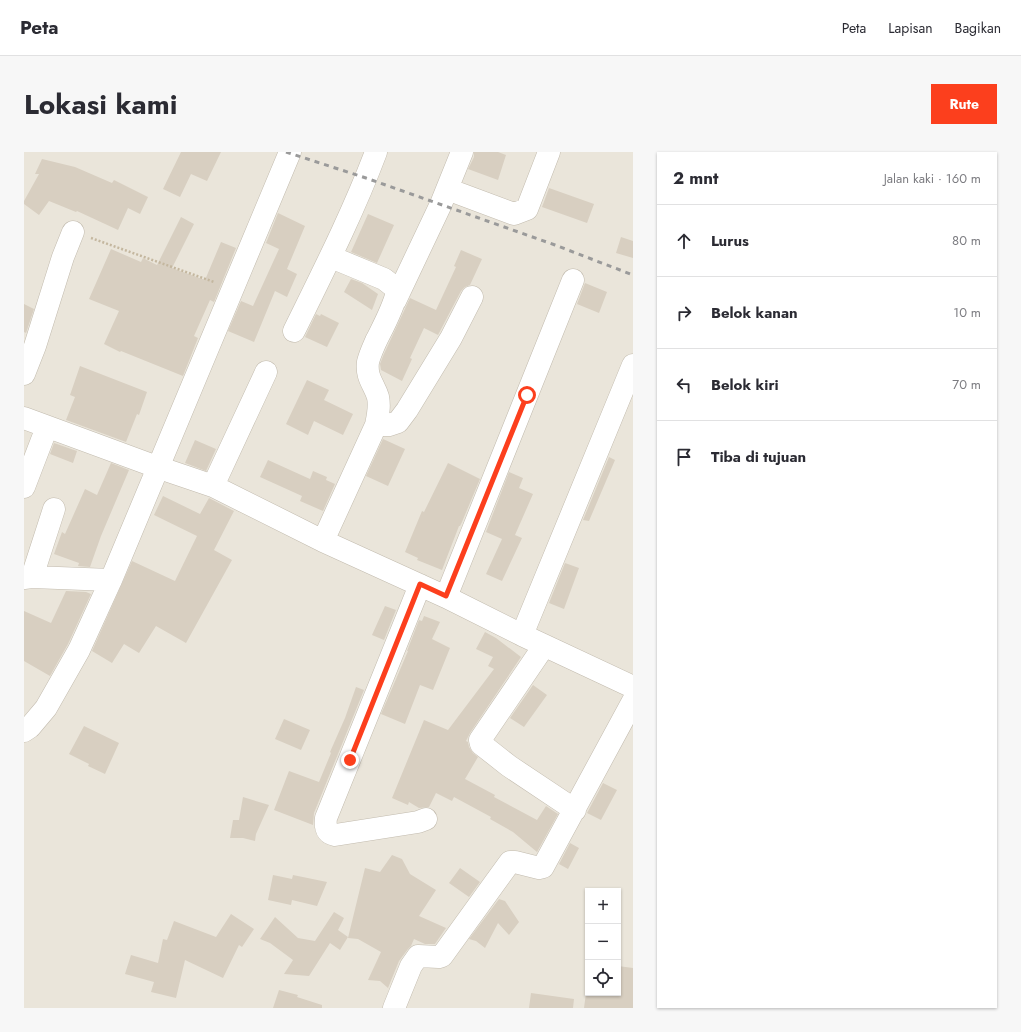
<!DOCTYPE html>
<html lang="id">
<head>
<meta charset="utf-8">
<style>
  body { margin:0; font-family:Jost,sans-serif; background:#f7f7f7; color:#2b2b33 }
  .controls { position:absolute; right:12px; bottom:12px; display:grid; overflow:hidden; border-radius:0px; box-shadow:0 1px 3px #0004 }
  .controls button { width:36px; height:36px; display:grid; place-items:center; padding:0; border:0; border-bottom:1px solid #e1e1e2; background:#fff; color:#2b2b33; font:20px sans-serif }
  .stop { position:absolute; width:12px; height:12px; margin:-9px; border:3px solid #fc3f1d; border-radius:50%; background:#fff }
  .stop.end { background:#fc3f1d; border-color:#fff; box-shadow:0 1px 4px #0008 }
  .list { margin:0; padding:0; list-style:none }
  h2 { display:flex; justify-content:space-between; align-items:center; height:52px; margin:0; padding:0 16px; font-size:17px }
  h2 small { font-size:13px; font-weight:400; color:#7c7c81 }
  .list li { display:grid; grid-template-columns:26px 1fr auto; gap:12px; align-items:center; box-sizing:border-box; height:72px; padding:0 16px; border-top:1px solid #e1e1e2 }
  .list b { display:block; font-size:15px; white-space:nowrap }
  .list em { font-size:13px; font-style:normal; color:#7c7c81 }
  .icon { flex:none; width:22px; height:22px; fill:none; stroke:currentColor; stroke-width:2; stroke-linecap:round; stroke-linejoin:round }
  .map { position:relative; flex:none; width:609px; height:856px; overflow:hidden; border-radius:0px }
  header { display:flex; align-items:center; gap:24px; box-sizing:border-box; height:56px; padding:0 20px; background:#fff; border-bottom:1px solid #e1e1e2 }
  header strong { font-size:19px }
  nav { display:flex; gap:22px; margin-inline-start:auto; font-size:14px }
  .intro { display:flex; align-items:center; justify-content:space-between; box-sizing:border-box; height:96px; padding:0 24px }
  h1 { margin:0; font-size:28px }
  .button { padding:10px 18px; border-radius:0px; background:#fc3f1d; color:#fff; font-size:14px; font-weight:700 }
  main { display:flex; gap:24px; padding:0 24px }
  aside { flex:1; background:#fff; border-radius:0px; box-shadow:0 1px 3px #0004 }
  .map>svg:first-child { display:block }
</style>
</head>
<body>
<header>
<strong>Peta</strong>
<nav><a>Peta</a><a>Lapisan</a><a>Bagikan</a></nav>
</header>
<div class="intro"><h1>Lokasi kami</h1><a class="button">Rute</a></div>
<main>
<div class="map">
<svg width="609" height="856" viewBox="0 0 609 856">
  <rect width="100%" height="100%" fill="#f6f3ec"/>
  <path fill="#eae5da" fill-rule="evenodd" d="M 0,0 L 609,0 L 609,856 L 0,856 ZM 564,739 L 594,739 L 594,841 L 564,841 Z"/>
  <path fill="#d8cfc1" d="M 157,0 L 197,0 L 183,29 L 167,22 L 156,45 L 139,37 Z
    M 450,0 L 474,0 L 482,3 L 474,28 L 444,17 L 450,5 Z
    M 18,7 L 51,15 L 88,31 L 90,28 L 124,45 L 116,62 L 104,56 L 94,78 L 53,59 L 52,60 L 25,49 L 15,63 L 0,52 L 0,49 L 15,22 L 11,22 Z
    M 525,36 L 570,52 L 563,71 L 518,55 Z
    M 254,61 L 281,74 L 263,117 L 273,122 L 263,145 L 251,139 L 230,190 L 204,179 L 217,149 L 229,154 L 255,97 L 242,91 Z
    M 344,62 L 370,73 L 353,111 L 327,100 Z
    M 157,65 L 170,72 L 148,116 L 181,128 L 197,90 L 212,96 L 190,150 L 186,148 L 170,184 L 174,186 L 159,224 L 97,199 L 96,200 L 80,192 L 95,159 L 65,147 L 87,97 L 117,110 L 119,106 L 133,113 Z
    M 597,85 L 609,89 L 609,106 L 592,101 Z
    M 437,98 L 458,107 L 446,133 L 441,135 L 437,139 L 414,183 L 400,176 L 386,206 L 388,207 L 378,229 L 357,218 L 356,212 L 359,204 L 386,146 L 412,158 L 432,115 L 430,114 Z
    M 327,127 L 338,131 L 354,142 L 348,158 L 320,140 Z
    M 561,131 L 583,140 L 575,161 L 553,152 Z
    M 0,152 L 10,157 L 2,181 L 0,180 Z
    M 292,162 L 296,164 L 297,162 L 315,171 L 303,195 L 281,185 Z
    M 56,214 L 123,240 L 115,263 L 113,262 L 102,290 L 42,268 L 51,245 L 46,243 Z
    M 283,228 L 305,238 L 300,248 L 329,262 L 319,283 L 290,269 L 284,283 L 262,272 Z
    M 359,287 L 381,297 L 364,334 L 342,324 Z
    M 171,288 L 192,297 L 182,319 L 161,311 Z
    M 30,291 L 53,299 L 49,311 L 26,302 Z
    M 585,305 L 591,308 L 565,369 L 559,368 Z
    M 244,308 L 286,327 L 289,319 L 303,325 L 302,328 L 311,332 L 299,359 L 276,349 L 278,344 L 236,325 Z
    M 87,311 L 105,318 L 77,384 L 66,415 L 54,414 L 55,411 L 30,402 L 38,380 L 41,382 L 61,337 L 73,343 Z
    M 424,311 L 456,327 L 438,370 L 436,374 L 435,374 L 418,418 L 393,408 L 394,406 L 381,400 L 398,359 L 400,360 Z
    M 485,320 L 499,326 L 495,336 L 509,342 L 491,383 L 498,386 L 478,429 L 462,422 L 478,387 L 462,380 Z
    M 139,344 L 176,362 L 185,346 L 210,359 L 190,398 L 208,408 L 162,491 L 132,474 L 115,501 L 100,492 L 88,511 L 68,499 L 108,409 L 151,429 L 173,384 L 130,363 Z
    M 541,411 L 555,416 L 540,457 L 525,451 Z
    M 42,439 L 62,440 L 67,442 L 44,492 L 26,524 L 0,509 L 0,459 L 27,471 Z
    M 361,454 L 372,458 L 360,488 L 348,483 Z
    M 400,464 L 416,470 L 408,487 L 426,496 L 409,538 L 396,533 L 381,572 L 357,562 L 384,499 L 383,499 L 395,468 L 398,469 Z
    M 461,480 L 472,486 L 497,505 L 446,581 L 442,589 L 444,590 L 445,595 L 449,601 L 454,605 L 441,627 L 471,643 L 470,645 L 513,668 L 522,654 L 534,662 L 513,700 L 489,680 L 466,667 L 467,665 L 430,645 L 428,649 L 412,641 L 405,655 L 395,656 L 385,650 L 384,653 L 368,646 L 400,568 L 424,578 L 470,517 L 464,514 L 469,505 L 452,497 Z
    M 509,533 L 523,543 L 500,575 L 486,566 Z
    M 332,535 L 340,538 L 290,661 L 289,673 L 250,658 L 265,619 L 295,630 L 307,601 L 306,600 L 321,566 Z
    M 260,567 L 286,578 L 277,598 L 251,587 Z
    M 60,574 L 95,591 L 81,622 L 64,614 L 65,612 L 45,602 Z
    M 579,631 L 593,638 L 577,668 L 563,661 Z
    M 219,645 L 245,653 L 232,682 L 231,689 L 219,686 L 206,686 L 209,668 L 215,668 Z
    M 546,691 L 555,696 L 544,717 L 535,712 Z
    M 368,703 L 378,707 L 386,722 L 412,738 L 395,764 L 422,776 L 411,792 L 401,792 L 390,787 L 387,794 L 384,797 L 375,809 L 364,836 L 356,829 L 344,828 L 357,800 L 334,787 L 324,786 L 341,716 L 356,720 Z
    M 436,716 L 456,730 L 445,745 L 425,731 Z
    M 249,723 L 268,727 L 269,723 L 303,730 L 293,754 L 268,748 L 267,753 L 244,748 Z
    M 475,747 L 481,749 L 495,770 L 485,783 L 474,771 L 461,796 L 452,789 L 445,787 Z
    M 310,760 L 320,766 L 314,778 L 324,785 L 316,798 L 306,791 L 285,824 L 260,822 L 269,808 L 246,791 L 236,787 L 251,765 L 274,786 L 291,789 Z
    M 207,762 L 230,777 L 218,795 L 215,793 L 199,826 L 161,808 L 152,846 L 127,840 L 130,830 L 101,822 L 107,803 L 134,811 L 139,787 L 143,788 L 150,769 L 192,785 Z
    M 594,814 L 609,816 L 609,856 L 560,856 L 562,841 L 594,841 Z
    M 255,838 L 274,843 L 273,845 L 298,853 L 298,856 L 249,856 Z
    M 507,841 L 550,847 L 549,856 L 505,856 Z"/>
  <g fill="none" stroke-linecap="round" stroke-linejoin="round">
    <defs>
      <path id="minor" d="M 423,37 L 490,62 L 503,57 L 525,0
        M 371,149 L 417,52 L 438,0
        M 270,179 C 299,120 329,61 352,0
        M 0,222 L 11,194 L 39,105 L 49,80
        M 0,266 L 133,315 L 189,334 L 299,389 L 422,445 L 498,483 L 609,535
        M 352,273 L 365,273 L 374,270 L 383,258 L 427,186 L 448,145
        M 189,334 L 242,220
        M 0,335 L 23,275
        M 299,389 L 352,273 C 354,263 356,255 354,245 C 350,232 342,226 344,210 C 346,202 349,196 352,189 C 360,173 369,157 373,140 L 369,134 L 360,127 L 307,105
        M 8,425 L 30,357
        M 0,426 L 8,425 L 87,428
        M 396,433 L 302,666 C 301,674 302,681 311,683 L 394,670 L 402,667
        M 422,445 L 549,128
        M 498,483 L 609,213
        M 520,494 L 456,588 L 457,592 L 485,614 L 551,658
        M 0,579 L 6,575 L 22,556 L 55,498 L 87,428 L 266,0
        M 370,856 L 387,814 L 394,804 L 415,805 L 418,804 L 470,732 L 486,710 L 491,710 L 515,716 L 519,715 L 609,549"/>
    </defs>
    <use href="#minor" stroke="#c2bbae" stroke-width="23"/>
    <path stroke="#c4b79f" stroke-width="2.5" stroke-dasharray="2 2" stroke-linecap="butt" d="M 67,86 L 190,130"/>
    <use href="#minor" stroke="#fff" stroke-width="22"/>
    <path stroke="#9a9a9a" stroke-width="3" stroke-dasharray="5 5" stroke-linecap="butt" d="M 262,0 L 342,26 L 531,93 L 609,123"/>
  </g>
  <g fill="none" stroke-linecap="round" stroke-linejoin="round">
    <path stroke="#fc3f1d" stroke-width="5" d="M 326,608 L 396,432 L 422,444 L 503,243"/>
  </g>
</svg>
<div class="controls">
<button>+</button>
<button>−</button>
<button><svg class="icon" aria-label="locate" viewBox="0 0 24 24"><circle cx="12" cy="12" r="6"/><path d="M12 2v4M12 18v4M2 12h4M18 12h4"/></svg></button>
</div>
<div class="stop" style="left:503px;top:243px"></div>
<div class="stop end" style="left:326px;top:608px"></div>
</div>
<aside>
<h2>2 mnt<small>Jalan kaki · 160 m</small></h2>
<ul class="list">
<li><svg class="icon" aria-label="ahead" viewBox="0 0 24 24"><path d="M12 20V5M6 11l6-6 6 6"/></svg><div><b>Lurus</b></div><em>80 m</em></li>
<li><svg class="icon" aria-label="right" viewBox="0 0 24 24"><path d="M7 20v-9h11M14 6l5 5-5 5"/></svg><div><b>Belok kanan</b></div><em>10 m</em></li>
<li><svg class="icon" aria-label="left" viewBox="0 0 24 24"><path d="M17 20v-9H6M10 6l-5 5 5 5"/></svg><div><b>Belok kiri</b></div><em>70 m</em></li>
<li><svg class="icon" aria-label="arrive" viewBox="0 0 24 24"><path d="M6 21V4h12l-3 4 3 4H6"/></svg><div><b>Tiba di tujuan</b></div></li>
</ul>
</aside>
</main>
</body>
</html>
